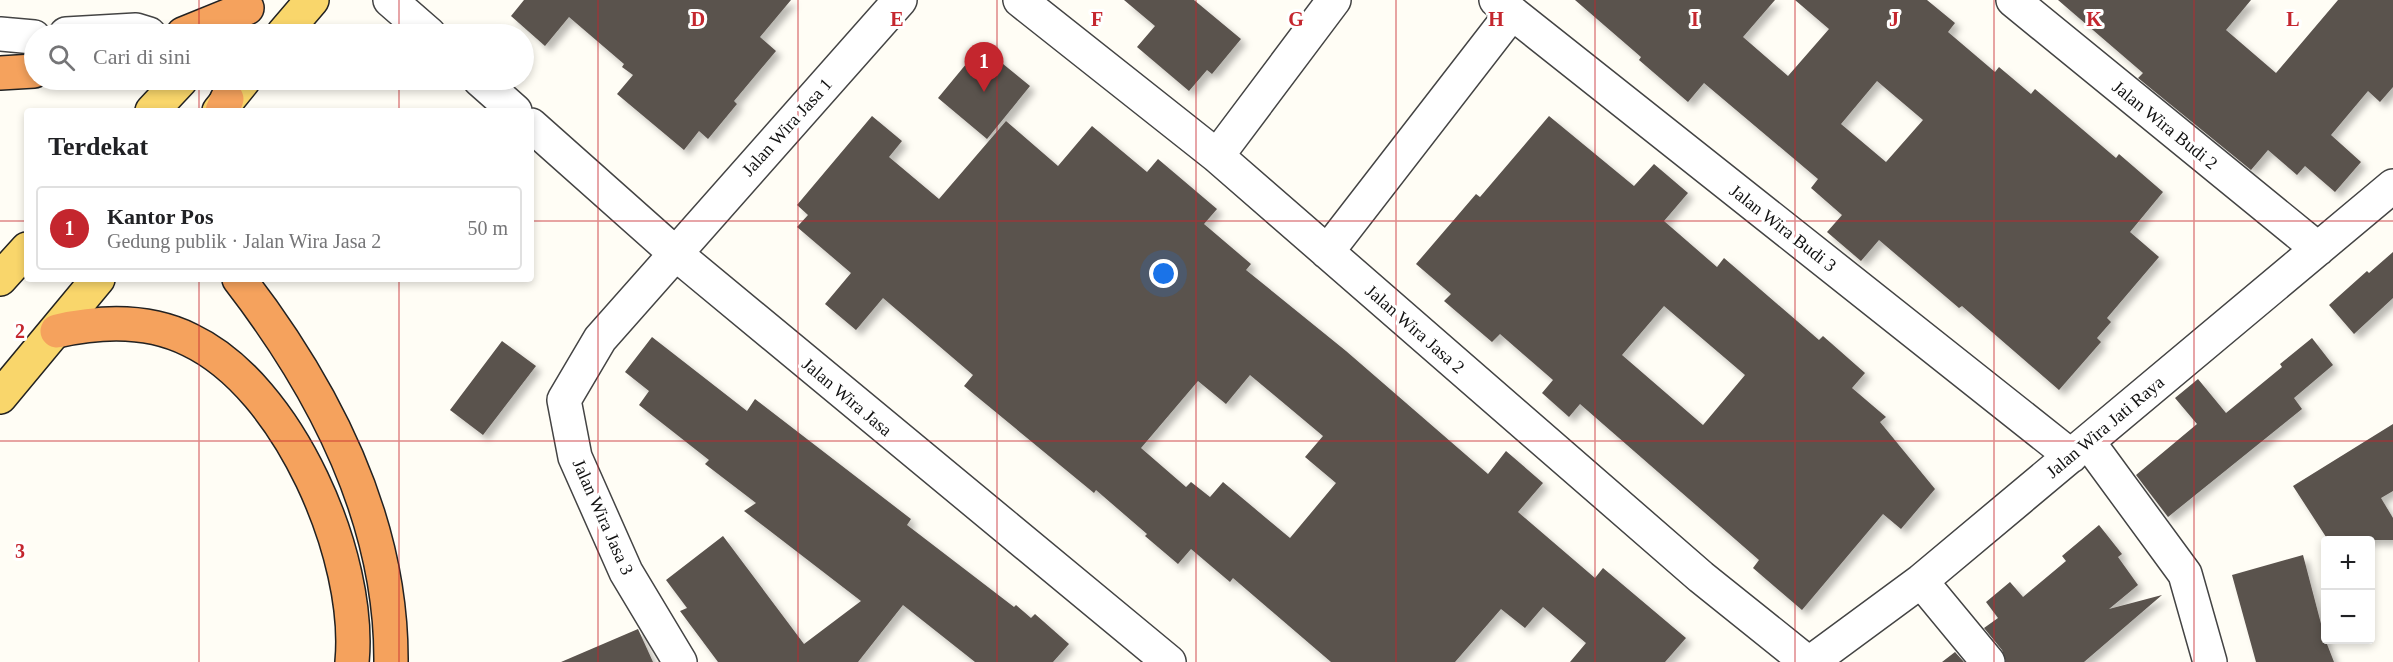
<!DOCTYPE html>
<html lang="id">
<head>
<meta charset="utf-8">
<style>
  body { margin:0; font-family:Georgia,serif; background:#f6f6f6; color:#202124 }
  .controls { position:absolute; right:18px; bottom:18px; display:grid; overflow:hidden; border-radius:6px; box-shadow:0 3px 9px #0003 }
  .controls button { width:54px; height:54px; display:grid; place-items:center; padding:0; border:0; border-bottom:2px solid #e0e0e0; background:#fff; color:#202124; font:30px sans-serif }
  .you { position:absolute; left:1164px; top:274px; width:21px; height:21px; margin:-15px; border:4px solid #fff; border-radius:50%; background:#1a73e8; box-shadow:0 0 0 9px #1a73e833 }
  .badge { display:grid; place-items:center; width:39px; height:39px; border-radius:50%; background:#c4262e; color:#fff; font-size:20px; font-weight:700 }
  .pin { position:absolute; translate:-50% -50px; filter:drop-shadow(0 2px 3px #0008) }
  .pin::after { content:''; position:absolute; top:32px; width:21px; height:18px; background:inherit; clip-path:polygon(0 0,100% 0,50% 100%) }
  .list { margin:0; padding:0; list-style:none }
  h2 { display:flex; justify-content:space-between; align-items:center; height:78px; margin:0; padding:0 24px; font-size:26px }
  h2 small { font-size:20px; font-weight:400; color:#757577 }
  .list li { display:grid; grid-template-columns:39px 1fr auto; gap:18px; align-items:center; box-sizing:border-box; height:84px; margin:0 12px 12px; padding:0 12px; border:2px solid #e0e0e0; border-radius:6px }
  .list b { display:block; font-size:22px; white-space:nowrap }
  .list p { margin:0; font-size:20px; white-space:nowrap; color:#757577 }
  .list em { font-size:20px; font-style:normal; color:#757577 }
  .icon { flex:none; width:33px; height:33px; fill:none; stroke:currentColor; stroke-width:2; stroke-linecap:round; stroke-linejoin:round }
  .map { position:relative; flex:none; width:2393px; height:662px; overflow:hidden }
  .search { position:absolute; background:#fff; box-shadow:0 3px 9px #0003; left:24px; top:24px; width:510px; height:66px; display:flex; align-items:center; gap:15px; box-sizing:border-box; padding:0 21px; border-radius:33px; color:#757577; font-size:22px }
  .panel { position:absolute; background:#fff; box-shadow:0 3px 9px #0003; left:24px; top:108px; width:510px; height:174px; border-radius:6px }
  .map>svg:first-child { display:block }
</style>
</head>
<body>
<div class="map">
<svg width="2393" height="662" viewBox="0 0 2393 662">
  <defs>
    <filter id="shadow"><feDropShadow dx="5.5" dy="5.5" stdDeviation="3" flood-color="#0004"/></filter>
  </defs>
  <rect width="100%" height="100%" fill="#fffdf5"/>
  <path fill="#5a524d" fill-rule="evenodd" filter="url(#shadow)" d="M 524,0 L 791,0 L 760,37 L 776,51 L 734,101 L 737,104 L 708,139 L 699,131 L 684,150 L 617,94 L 633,75 L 622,67 L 624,64 L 569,17 L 545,46 L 511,16 Z
    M 1124,0 L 1194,0 L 1241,39 L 1212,74 L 1207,70 L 1189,91 L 1137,47 L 1155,26 Z
    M 1575,0 L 1775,0 L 1743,37 L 1788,76 L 1829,29 L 1795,0 L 1927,0 L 1955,23 L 1948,32 L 1995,72 L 1999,67 L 2031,94 L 2035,89 L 2116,158 L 2119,154 L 2163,192 L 2130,232 L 2159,257 L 2107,318 L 2111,322 L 2097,338 L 2101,342 L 2059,390 L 1962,306 L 1959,308 L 1879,240 L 1861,261 L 1827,232 L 1842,215 L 1811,188 L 1818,179 L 1704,83 L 1688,102 L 1639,60 L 1641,57 ZM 1877,81 L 1923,120 L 1886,162 L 1841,124 Z
    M 2058,0 L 2251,0 L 2226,30 L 2276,73 L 2338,0 L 2393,0 L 2393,87 L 2380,102 L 2368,91 L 2331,135 L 2361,162 L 2335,192 L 2305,166 L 2297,175 L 2268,150 L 2251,170 L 2138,78 L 2143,73 Z
    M 981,46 L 1030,86 L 987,139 L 938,98 Z
    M 872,116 L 902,141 L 889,157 L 939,199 L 1006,121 L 1058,166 L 1092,126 L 1147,172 L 1158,159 L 1217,209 L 1204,224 L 1251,264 L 1246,270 L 1346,351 L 1488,474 L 1506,451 L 1543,483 L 1518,512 L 1595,578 L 1603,568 L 1686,638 L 1665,662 L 1570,662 L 1586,643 L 1543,607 L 1525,628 L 1501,609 L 1455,662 L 1331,662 L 1233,578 L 1230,582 L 1191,549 L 1178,564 L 1145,536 L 1147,534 L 1096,490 L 1094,493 L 964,386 L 973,375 L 883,298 L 856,330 L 825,304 L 851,273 L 797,227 L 808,215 L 797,205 ZM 1250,375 L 1323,436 L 1305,457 L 1336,483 L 1290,538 L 1223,482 L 1210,497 L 1191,482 L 1186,487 L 1141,448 L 1198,381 L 1226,404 Z
    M 1549,116 L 1634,186 L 1654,164 L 1688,193 L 1664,221 L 1717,267 L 1724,258 L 1819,340 L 1823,336 L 1865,373 L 1852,388 L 1886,417 L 1880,422 L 1935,489 L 1901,529 L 1883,514 L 1802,610 L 1753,568 L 1759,560 L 1580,404 L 1569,417 L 1542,393 L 1553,380 L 1500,334 L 1492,342 L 1444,301 L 1451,294 L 1416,264 L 1476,194 L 1480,197 ZM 1664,306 L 1745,375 L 1703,425 L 1622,355 Z
    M 2393,252 L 2393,298 L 2354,334 L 2329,305 L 2367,271 L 2369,273 Z
    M 652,337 L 747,411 L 755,399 L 911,519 L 907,525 L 1014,607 L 1016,605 L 1031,618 L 1035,614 L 1069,644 L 1053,662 L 975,662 L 903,605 L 858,662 L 718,662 L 680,611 L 687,608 L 666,580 L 723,536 L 804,644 L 861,601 L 744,511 L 756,503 L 705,464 L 709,460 L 639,405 L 649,391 L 625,372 Z
    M 2312,338 L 2333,365 L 2294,398 L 2302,409 L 2168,517 L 2136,475 L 2197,424 L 2175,398 L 2198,379 L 2226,413 L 2282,367 L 2280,364 Z
    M 502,341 L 536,366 L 483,435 L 450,410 Z
    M 2393,424 L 2393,491 L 2381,498 L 2393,518 L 2393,540 L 2328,540 L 2293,486 Z
    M 2099,525 L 2122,554 L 2118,557 L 2138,585 L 2109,609 L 2162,595 L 2084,662 L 2006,662 L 2002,650 L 1984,628 L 1998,618 L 1986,602 L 2010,582 L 2023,597 L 2066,561 L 2062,556 Z
    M 2303,555 L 2325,639 L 2334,662 L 2256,662 L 2232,575 Z
    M 638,629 L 653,662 L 561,662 Z
    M 1955,652 L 1964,662 L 1942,662 Z"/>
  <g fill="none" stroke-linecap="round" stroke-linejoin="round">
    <defs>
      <path id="minor" d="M 390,0 L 429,34
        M 1020,0 L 1217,156 L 1701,577 L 1807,662
        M 1496,0 L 2071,456
        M 2013,0 L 2318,249
        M 0,34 L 34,37
        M 66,34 L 136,30 L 149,34
        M 480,80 L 515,111
        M 531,125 L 676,254 L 1169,662
        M 1217,156 L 1334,0
        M 1327,252 L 1512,13
        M 2086,443 L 2097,454 L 2185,574 L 2210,662
        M 1921,581 L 1988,662
        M 680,662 L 626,572 L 575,457 L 564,400 L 600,339 L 900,0
        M 1811,662 L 1921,581 L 2393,186"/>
      <path id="major" d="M 283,34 L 312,0
        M 152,111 L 181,80
        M 219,111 L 244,80
        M 0,279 L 27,249
        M 0,397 L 98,279"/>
      <path id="highway" d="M 183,34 L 247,8
        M 0,73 L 34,71
        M 222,111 L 227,99
        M 239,279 C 324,389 392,520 391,662
        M 57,331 C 101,321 148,319 190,340 C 289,387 362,557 352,662"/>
    </defs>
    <use href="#minor" stroke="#444" stroke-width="36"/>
    <use href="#major" stroke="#222" stroke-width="36"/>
    <use href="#highway" stroke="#222" stroke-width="36"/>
    <use href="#minor" stroke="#fff" stroke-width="33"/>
    <use href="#major" stroke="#f9d66b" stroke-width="33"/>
    <use href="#highway" stroke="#f5a25d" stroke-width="33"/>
  </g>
  <path fill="none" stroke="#c4262e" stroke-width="1.5" stroke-opacity="0.55" d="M 199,0 L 199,34M 399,0 L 399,34M 598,0 L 598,662M 798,0 L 798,662M 997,0 L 997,662M 1196,0 L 1196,662M 1396,0 L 1396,662M 1595,0 L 1595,662M 1795,0 L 1795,662M 1994,0 L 1994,662M 2194,0 L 2194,662M 199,80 L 199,111M 399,80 L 399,111M 0,221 L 27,221M 531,221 L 2393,221M 199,279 L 199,662M 399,279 L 399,662M 0,441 L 2393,441"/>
  <g text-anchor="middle" stroke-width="6" stroke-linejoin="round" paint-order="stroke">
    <g font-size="18" fill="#111" stroke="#fff">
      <text transform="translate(2165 125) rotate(39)" y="6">Jalan Wira Budi 2</text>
      <text transform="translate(787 127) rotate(-48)" y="6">Jalan Wira Jasa 1</text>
      <text transform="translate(1783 228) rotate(38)" y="6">Jalan Wira Budi 3</text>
      <text transform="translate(1415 329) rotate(41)" y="6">Jalan Wira Jasa 2</text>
      <text transform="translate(847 397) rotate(40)" y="6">Jalan Wira Jasa</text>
      <text transform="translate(2105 427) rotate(-40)" y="6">Jalan Wira Jati Raya</text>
      <text transform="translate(603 517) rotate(66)" y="6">Jalan Wira Jasa 3</text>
    </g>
  </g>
  <g font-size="20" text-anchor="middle" font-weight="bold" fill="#c4262e" stroke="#fff" stroke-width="6" stroke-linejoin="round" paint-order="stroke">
    <text x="698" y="26">D</text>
    <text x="897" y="26">E</text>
    <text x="1097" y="26">F</text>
    <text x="1296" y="26">G</text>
    <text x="1496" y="26">H</text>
    <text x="1695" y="26">I</text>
    <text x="1894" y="26">J</text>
    <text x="2094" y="26">K</text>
    <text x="2293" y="26">L</text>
    <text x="20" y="338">2</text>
    <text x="20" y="558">3</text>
  </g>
</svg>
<div class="controls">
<button>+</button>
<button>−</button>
</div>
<div class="you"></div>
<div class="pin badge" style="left:984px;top:92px">1</div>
<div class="search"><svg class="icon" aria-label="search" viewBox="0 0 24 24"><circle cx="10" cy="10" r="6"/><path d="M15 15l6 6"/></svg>Cari di sini</div>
<section class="panel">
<h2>Terdekat<small></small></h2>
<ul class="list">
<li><span class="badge">1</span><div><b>Kantor Pos</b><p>Gedung publik · Jalan Wira Jasa 2</p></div><em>50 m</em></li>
</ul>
</section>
</div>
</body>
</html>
